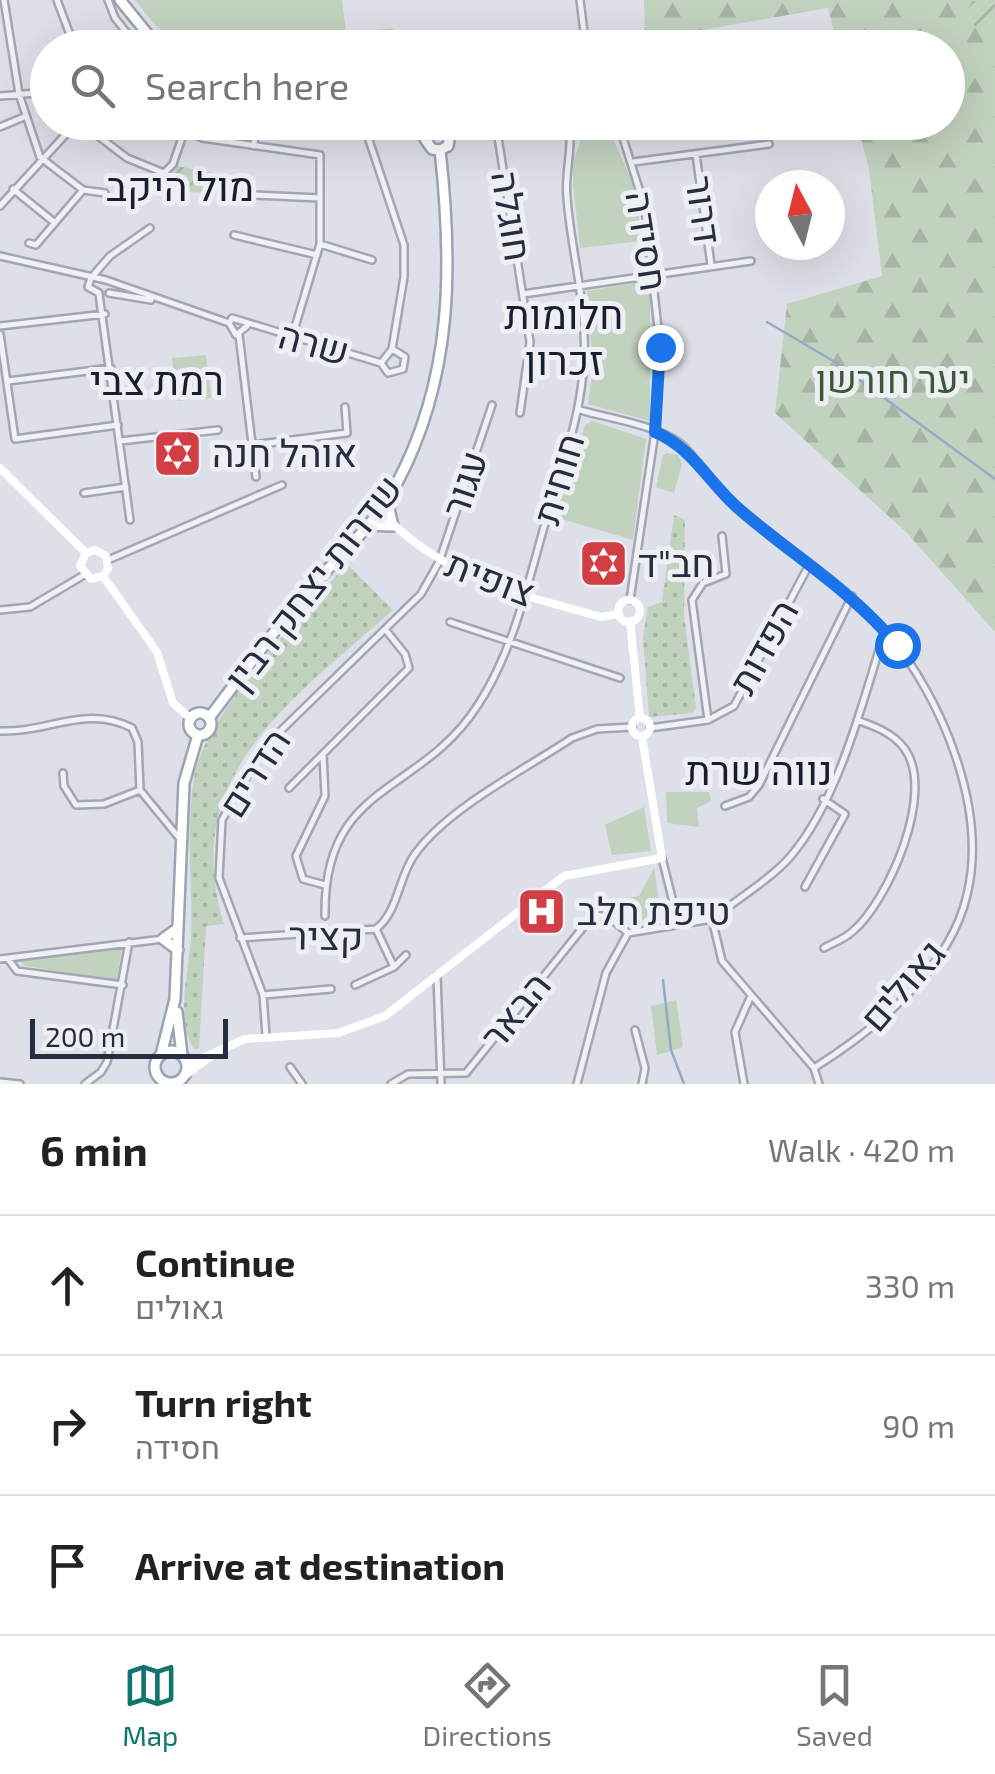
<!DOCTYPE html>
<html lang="en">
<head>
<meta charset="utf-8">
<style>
  body { margin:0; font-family:"Exo 2",Heebo,sans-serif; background:#f2f2f2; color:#222 }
  .compass { position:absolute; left:755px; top:170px; width:90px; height:90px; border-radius:50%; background:#fff; box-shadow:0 10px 40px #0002; rotate:353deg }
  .scale { position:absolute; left:30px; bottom:25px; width:198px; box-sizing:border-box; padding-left:10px; border:5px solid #262d3f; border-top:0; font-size:28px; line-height:35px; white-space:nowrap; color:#262d3f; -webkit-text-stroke:8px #edeff5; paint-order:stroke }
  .stop { position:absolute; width:30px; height:30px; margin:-22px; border:8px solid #1a73e8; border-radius:50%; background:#fff }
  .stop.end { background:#1a73e8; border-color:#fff; box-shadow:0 2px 10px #0008 }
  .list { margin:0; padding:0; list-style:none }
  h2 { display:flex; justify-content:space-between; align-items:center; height:130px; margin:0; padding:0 40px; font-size:42px }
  h2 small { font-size:32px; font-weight:400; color:#767676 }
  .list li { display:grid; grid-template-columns:65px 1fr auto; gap:30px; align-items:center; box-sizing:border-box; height:140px; padding:0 40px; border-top:2px solid #e0e0e0 }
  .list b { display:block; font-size:38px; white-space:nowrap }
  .list p { margin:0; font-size:32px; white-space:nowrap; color:#767676 }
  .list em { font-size:32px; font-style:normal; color:#767676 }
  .icon { flex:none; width:55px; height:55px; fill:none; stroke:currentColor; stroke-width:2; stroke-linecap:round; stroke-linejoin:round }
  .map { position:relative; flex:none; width:995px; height:1084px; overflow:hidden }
  .search { position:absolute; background:#fff; box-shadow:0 10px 40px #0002; left:30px; right:30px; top:30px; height:110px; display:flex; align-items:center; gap:25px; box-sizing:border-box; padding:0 35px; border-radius:55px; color:#767676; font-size:38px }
  .sheet { height:550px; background:#fff }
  nav { display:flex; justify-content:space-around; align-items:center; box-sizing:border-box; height:140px; border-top:2px solid #e0e0e0; background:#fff; font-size:28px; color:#767676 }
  nav a { display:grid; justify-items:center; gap:5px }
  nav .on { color:#0f766e }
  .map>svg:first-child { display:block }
</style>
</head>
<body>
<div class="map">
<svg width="995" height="1084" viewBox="0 0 995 1084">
  <defs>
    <pattern id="grass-dots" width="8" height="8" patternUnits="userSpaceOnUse" patternTransform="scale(2.5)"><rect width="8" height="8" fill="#c1d2be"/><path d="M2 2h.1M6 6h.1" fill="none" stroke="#a6b5a4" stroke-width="1.8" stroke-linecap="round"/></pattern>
    <pattern id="forest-firs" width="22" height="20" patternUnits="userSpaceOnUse" patternTransform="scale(2.5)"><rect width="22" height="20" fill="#c1d2be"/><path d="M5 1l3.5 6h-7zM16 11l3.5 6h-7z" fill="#a6b5a4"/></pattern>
    <pattern id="garden-furrows" width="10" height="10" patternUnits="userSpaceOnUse" patternTransform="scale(2.5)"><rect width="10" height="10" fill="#c1d2be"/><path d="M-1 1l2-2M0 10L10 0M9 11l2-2" fill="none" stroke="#a6b5a4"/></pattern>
  </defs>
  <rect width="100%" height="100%" fill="#dde0e8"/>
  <path fill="url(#grass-dots)" d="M 674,515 L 685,520 L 684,616 L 696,708 L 693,713 L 649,717 L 643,637 L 648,607 L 662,602 Z
    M 347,564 L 393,610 C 294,699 177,774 224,924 L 206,926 L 199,1048 L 194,1049 C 175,1019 189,971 191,937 C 193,884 185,831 194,778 C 205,713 302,615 347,564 Z"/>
  <path fill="url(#forest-firs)" d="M 644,0 L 995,0 L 995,632 L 907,533 L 775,413 L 787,304 L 882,276 L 869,169 L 857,123 L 948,122 L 948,48 L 838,47 L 828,8 L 645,40 Z"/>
  <path fill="#c1d2be" d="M 135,0 L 342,0 L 346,33 L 393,28 L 396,47 L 183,47 L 154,24 Z
    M 609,130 L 636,190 L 642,241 L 580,248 L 573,184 L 573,163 L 582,136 Z
    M 642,282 L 650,292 L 650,421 L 588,404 L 593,366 L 587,291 Z
    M 206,355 L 211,398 L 177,401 L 172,358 Z
    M 592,421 L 646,439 L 633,540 L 555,517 L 585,425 Z
    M 667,453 L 678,455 L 682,463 L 674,493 L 656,487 L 663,455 Z
    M 666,792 L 709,792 L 711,801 L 697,808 L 699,827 L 667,823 Z
    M 644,807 L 651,851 L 612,855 L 605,825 Z
    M 654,868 L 661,914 L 630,925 L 616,899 L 639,896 Z
    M 122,947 L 117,980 L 25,966 L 18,959 Z
    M 676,1000 L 683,1047 L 657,1055 L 651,1006 Z"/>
  <path fill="url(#garden-furrows)" d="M 995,0 L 995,24 L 977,29 L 965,13 L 973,1 Z
    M 177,166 L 230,176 L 224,194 L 156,190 Z"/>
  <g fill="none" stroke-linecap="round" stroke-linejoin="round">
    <path stroke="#97aac9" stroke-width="2.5" d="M 767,322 L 835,362 L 995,479
      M 663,980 L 671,1050 L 684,1084"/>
    <defs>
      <path id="street" d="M 4,0 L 19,94 L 40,157 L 83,190 L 105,193
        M 57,0 L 75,48
        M 108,0 L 115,18 L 139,48
        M 580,0 L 586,48
        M 0,96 L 48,92
        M 80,122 L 127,158 L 164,173 L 173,164 L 184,132
        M 164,122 L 202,138 L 320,155 L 320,244 L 292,337
        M 363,122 L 404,245 L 404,277 L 392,349
        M 618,122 L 645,208 L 660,347 L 655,432 L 630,600
        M 0,127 L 24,117
        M 498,137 L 530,342 L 520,413
        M 254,146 L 256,122
        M 696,154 L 711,265
        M 633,162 L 769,144
        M 13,189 L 55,223
        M 234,194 L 320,198
        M 0,206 L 77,122
        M 234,235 L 317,255
        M 29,243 L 36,245 L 83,190
        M 320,244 L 372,260
        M 0,256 L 106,280 L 229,323 L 232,318 L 381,363
        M 91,278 L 110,256 L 150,228
        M 91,278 L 88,287 L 99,293
        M 109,293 L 151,300
        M 99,294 L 130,520
        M 523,294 L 751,261
        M 229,323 L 236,335 L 247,326
        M 0,326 L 105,314
        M 0,334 L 15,439 L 118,425
        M 239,335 L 256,477
        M 381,363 L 388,373 L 403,369 L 405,357 L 392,349
        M 381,363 L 392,349
        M 8,381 L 111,368
        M 580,410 C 611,419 654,424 681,444 C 694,455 704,472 715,484 C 731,502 748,516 766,530 C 808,563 853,593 888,634 C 942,698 988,809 967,895 C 950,969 876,1029 814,1068
        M 120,441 L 218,430
        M 253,445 L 347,433 L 345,407
        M 84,493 L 126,487
        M 108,560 L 282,485
        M 0,610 L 30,607 L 84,575
        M 450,622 L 620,678
        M 708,720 L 692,600 L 703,583 L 726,574 L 722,536
        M 650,728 L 708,720 L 734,706 L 809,565
        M 0,731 C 48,733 86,704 132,728 L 138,742 L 140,790 L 180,839
        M 323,755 L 325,796 L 296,856 L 303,879 L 325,885
        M 63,773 L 64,786 L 76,805 L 104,804 L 140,790
        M 289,788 L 409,668 L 405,654 L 385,629
        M 725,806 L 749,797 L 759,785 L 852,596
        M 662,858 L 678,922
        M 805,887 L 845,814 L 823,799
        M 325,916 C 323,781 419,797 478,705 C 514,650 528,582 546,520 C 562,465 582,415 584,357 C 587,304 571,251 567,198 C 564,173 574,148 568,122
        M 712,919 C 735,901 772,878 790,857 C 839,800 863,701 885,630
        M 712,919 L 722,961 L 814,1068 L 819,1084
        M 376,929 C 399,911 398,877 415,854 C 448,808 524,770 572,738 L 597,729 L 632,727
        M 240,938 L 376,929 L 394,967
        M 824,948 C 833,943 844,939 852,932 C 888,902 937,791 904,748 C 893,733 874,726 857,720
        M 0,959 L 163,939
        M 8,959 L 17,971 L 123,985
        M 437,976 L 441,1084
        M 355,985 L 394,967 L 406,955
        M 263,995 L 331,989
        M 635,1030 L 645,1068 L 642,1084
        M 266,1036 L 263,995 L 219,878 L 222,820 L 263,748 L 421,594 L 439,562 L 492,405
        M 290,1067 L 302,1084
        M 0,1082 L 20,1084
        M 85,1084 L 101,1072 L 107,1062 L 129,942
        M 391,1084 L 408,1074 L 466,1073 L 593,915 L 609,917 L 628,933
        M 577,1084 L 606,973 L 628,933 L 712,919
        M 744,1084 L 735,1032 L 750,998"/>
      <path id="primary" d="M 120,0 L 159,48
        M 432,125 L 441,124 L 450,133 L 448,146 L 440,150
        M 432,125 L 425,139 L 432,149 L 440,150
        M 365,525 L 393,526 L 389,509 L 393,493
        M189 724a11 11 0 1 1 22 0a11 11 0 1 1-22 0Z
        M 209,718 C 242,675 273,631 308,591 C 336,558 376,524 396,485 C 453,379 453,266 440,150
        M 178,928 L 163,939 L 178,950
        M 177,1012 L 182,1055
        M155 1067a16 16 0 1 1 32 0a16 16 0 1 1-32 0Z
        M 161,1055 L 175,999 L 184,783 L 198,735"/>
    </defs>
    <use href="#street" stroke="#a2a7b2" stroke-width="10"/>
    <use href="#primary" stroke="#9ca3b4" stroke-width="14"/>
    <use href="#street" stroke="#f0f1f6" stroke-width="5"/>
    <path stroke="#fff" stroke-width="8" d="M 569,122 L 606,122
      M 450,133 L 508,122
      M 0,468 L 86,553
      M 378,509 C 441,577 515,593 601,617 L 619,614
      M 86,553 L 80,566 L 91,579 L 103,576
      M 86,553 L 95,550 L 106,556 L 108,569 L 103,576
      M 103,576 L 157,652 L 173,703 L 191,719
      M618 611a11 11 0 1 1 22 0a11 11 0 1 1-22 0Z
      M 630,621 L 640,718
      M632 727a9 9 0 1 1 18 0a9 9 0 1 1-18 0Z
      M 187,1065 L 245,1039 L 338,1033 L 385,1016 L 564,876 L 662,858 L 642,737
      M 184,1076 L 214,1054"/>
    <use href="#primary" stroke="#fff" stroke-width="9"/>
  </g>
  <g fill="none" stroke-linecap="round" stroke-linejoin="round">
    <path stroke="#1a73e8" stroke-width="12" d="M 660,347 L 655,432 C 693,448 709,483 739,509 C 792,555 852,591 897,645"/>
  </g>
  <defs>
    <symbol id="synagogue-square" viewBox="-11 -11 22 22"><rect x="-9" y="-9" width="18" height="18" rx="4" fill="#d13e44" stroke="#edeff5"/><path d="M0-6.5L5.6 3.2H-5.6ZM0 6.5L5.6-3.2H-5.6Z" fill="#fff"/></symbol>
    <symbol id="hospital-square" viewBox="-11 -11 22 22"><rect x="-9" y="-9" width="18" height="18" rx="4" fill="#d13e44" stroke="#edeff5"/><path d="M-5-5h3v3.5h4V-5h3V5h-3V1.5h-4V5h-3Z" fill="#fff"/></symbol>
  </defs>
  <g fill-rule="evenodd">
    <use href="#synagogue-square" x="150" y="426" width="55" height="55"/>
    <use href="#synagogue-square" x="576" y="536" width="55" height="55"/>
    <use href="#hospital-square" x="514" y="884" width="55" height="55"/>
  </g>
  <g text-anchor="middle" stroke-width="10" stroke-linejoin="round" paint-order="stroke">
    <g font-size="38" fill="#262d3f" stroke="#edeff5">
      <text transform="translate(703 210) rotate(82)" y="13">דרור</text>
      <text transform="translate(511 216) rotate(81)" y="13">חוגלה</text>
      <text transform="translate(646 241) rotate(81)" y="13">חסידה</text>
      <text transform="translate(314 344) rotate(15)" y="13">שרה</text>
      <text transform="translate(559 479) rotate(-73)" y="13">חוחית</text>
      <text transform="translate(465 484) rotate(-71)" y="13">עגור</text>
      <text transform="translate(490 579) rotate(21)" y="13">צופית</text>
      <text transform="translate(314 583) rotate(-52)" y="13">שדרות יצחק רבין</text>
      <text transform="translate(764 647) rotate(-61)" y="13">הפדות</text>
      <text transform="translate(255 773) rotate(-57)" y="13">הדרים</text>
      <text transform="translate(326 937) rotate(1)" y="13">קציר</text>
      <text transform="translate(903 986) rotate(-49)" y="13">גאולים</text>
      <text transform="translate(516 1011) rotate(-51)" y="13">הבאר</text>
    </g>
    <g font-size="38" fill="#375b33" stroke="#edeff5">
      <text x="893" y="393">יער חורשן</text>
    </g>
    <g font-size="38" fill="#262d3f" stroke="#edeff5" text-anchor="start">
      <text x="212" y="467">אוהל חנה</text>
      <text x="638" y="577">חב"ד</text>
      <text x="577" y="925">טיפת חלב</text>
    </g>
    <g font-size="40" fill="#191e2f" stroke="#edeff5">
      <text x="180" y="201">מול היקב</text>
      <text x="564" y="329">חלומות<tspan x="564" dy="46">זכרון</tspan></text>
      <text x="157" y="395">רמת צבי</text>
      <text x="759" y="785">נווה שרת</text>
    </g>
  </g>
</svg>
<svg class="compass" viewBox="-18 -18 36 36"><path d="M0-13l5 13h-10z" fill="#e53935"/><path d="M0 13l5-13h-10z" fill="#767676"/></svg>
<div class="scale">200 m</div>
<div class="stop" style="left:897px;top:645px"></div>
<div class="stop end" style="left:660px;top:347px"></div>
<div class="search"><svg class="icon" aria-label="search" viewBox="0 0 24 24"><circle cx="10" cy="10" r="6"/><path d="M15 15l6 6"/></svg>Search here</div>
</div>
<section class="sheet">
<h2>6 min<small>Walk · 420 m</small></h2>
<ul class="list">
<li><svg class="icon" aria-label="ahead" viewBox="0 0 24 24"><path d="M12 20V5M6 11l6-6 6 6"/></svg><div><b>Continue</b><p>גאולים</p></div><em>330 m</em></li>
<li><svg class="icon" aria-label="right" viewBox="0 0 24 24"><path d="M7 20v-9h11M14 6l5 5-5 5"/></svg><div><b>Turn right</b><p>חסידה</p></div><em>90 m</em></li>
<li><svg class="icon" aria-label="arrive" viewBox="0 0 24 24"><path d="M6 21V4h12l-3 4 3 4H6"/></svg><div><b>Arrive at destination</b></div></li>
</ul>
</section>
<nav>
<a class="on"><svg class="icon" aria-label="map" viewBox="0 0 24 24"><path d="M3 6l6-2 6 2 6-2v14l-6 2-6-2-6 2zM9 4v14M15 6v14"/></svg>Map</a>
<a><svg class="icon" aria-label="directions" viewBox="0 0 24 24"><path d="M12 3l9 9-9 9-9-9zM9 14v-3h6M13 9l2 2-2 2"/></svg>Directions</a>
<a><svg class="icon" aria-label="saved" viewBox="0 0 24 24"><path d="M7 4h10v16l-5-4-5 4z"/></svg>Saved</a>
</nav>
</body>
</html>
